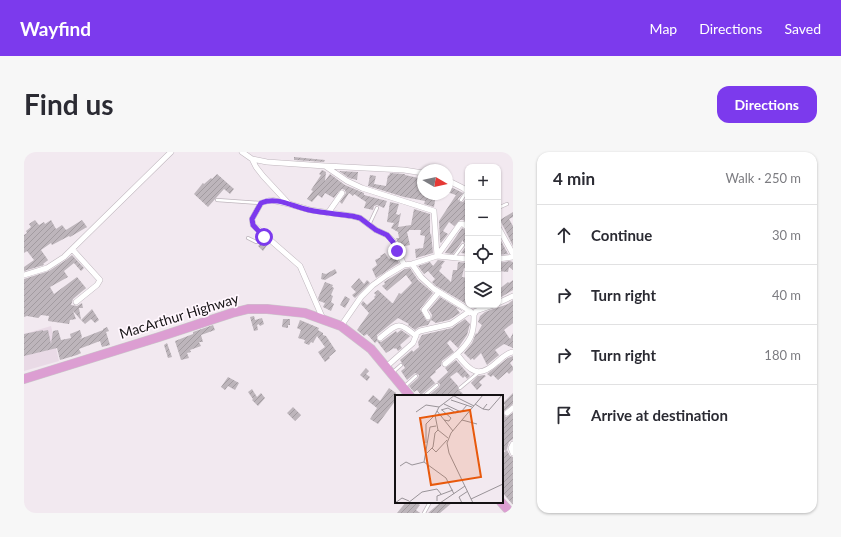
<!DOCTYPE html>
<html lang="en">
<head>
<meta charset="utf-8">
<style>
  body { margin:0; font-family:Lato,sans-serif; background:#f7f7f7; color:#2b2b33 }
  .controls { position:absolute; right:12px; top:12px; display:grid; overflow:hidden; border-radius:8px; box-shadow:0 1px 3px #0004 }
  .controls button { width:36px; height:36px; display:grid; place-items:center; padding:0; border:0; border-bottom:1px solid #e1e1e2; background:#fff; color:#2b2b33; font:20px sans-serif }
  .compass { position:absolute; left:393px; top:12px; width:36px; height:36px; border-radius:50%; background:#fff; box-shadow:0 1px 3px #0004; rotate:99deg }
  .stop { position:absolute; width:12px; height:12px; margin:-9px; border:3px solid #7c3aed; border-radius:50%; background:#fff }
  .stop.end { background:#7c3aed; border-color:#fff; box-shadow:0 1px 4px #0008 }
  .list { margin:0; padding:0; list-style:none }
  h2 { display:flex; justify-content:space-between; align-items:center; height:52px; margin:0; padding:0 16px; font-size:17px }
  h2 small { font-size:13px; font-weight:400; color:#7c7c81 }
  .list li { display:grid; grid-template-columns:26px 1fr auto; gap:12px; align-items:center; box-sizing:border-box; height:60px; padding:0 16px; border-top:1px solid #e1e1e2 }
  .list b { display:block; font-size:15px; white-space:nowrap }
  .list em { font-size:13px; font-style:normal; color:#7c7c81 }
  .icon { flex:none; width:22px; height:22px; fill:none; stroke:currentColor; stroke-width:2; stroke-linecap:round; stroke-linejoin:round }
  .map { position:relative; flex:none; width:489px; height:361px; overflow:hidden; border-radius:12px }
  header { display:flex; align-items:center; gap:24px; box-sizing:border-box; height:56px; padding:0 20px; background:#7c3aed; color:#fff }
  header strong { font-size:19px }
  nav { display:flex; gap:22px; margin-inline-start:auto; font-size:14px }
  .intro { display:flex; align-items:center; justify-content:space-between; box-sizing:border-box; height:96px; padding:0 24px }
  h1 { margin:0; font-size:28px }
  .button { padding:10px 18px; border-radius:12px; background:#7c3aed; color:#fff; font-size:14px; font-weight:700 }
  main { display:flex; gap:24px; padding:0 24px }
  aside { flex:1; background:#fff; border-radius:12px; box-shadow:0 1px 3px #0004 }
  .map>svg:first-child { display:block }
</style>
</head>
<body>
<header>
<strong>Wayfind</strong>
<nav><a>Map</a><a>Directions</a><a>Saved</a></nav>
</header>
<div class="intro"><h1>Find us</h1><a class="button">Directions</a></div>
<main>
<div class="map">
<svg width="489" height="361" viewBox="0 0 489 361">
  <defs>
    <pattern id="building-hatch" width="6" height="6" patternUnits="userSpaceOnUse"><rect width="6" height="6" fill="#bdb5bb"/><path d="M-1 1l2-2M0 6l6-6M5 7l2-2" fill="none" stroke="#a29ba0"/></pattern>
  </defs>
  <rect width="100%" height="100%" fill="#f2e9f0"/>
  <path fill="#e9dae6" d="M 27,174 L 35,209 L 0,219 L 0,182 Z"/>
  <path fill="url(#building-hatch)" d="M 270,5 L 301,8 L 300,10 L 270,8 Z
    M 298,18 L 302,20 L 301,29 L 306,22 L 321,33 L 340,41 L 340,43 L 363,49 L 360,56 L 353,53 L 350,54 L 349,58 L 340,56 L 342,50 L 330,42 L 329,44 L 325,41 L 318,52 L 316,50 L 322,41 L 321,38 L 318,37 L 315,39 L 310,46 L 301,41 L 298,46 L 294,43 L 288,50 L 283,47 L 289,39 L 287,38 L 297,23 L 295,22 Z
    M 315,19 L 334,20 L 333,28 L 325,26 Z
    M 366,21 L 381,22 L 381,23 L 399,27 L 399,42 L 412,42 L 410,55 L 400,52 L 401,49 L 380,45 L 344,34 L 346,23 L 352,24 L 350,32 L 362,34 L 364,23 L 365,24 Z
    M 193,22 L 210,37 L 206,42 L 200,37 L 184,55 L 170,42 L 179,31 L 180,32 L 187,26 L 188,27 Z
    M 423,33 L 439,41 L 434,47 L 436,50 L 439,50 L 444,44 L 444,71 L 439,68 L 436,68 L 430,74 L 425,70 L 419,79 L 424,82 L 417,91 L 416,90 L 415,69 L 432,43 L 423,40 Z
    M 366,50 L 375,52 L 372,62 L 375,63 L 377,61 L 374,75 L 387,73 L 390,57 L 406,62 L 406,83 L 407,81 L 409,101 L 392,106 L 391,97 L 399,96 L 401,84 L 396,83 L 397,78 L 385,78 L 385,79 L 383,80 L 386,93 L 376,95 L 372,86 L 375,86 L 374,80 L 367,76 L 370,71 L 363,70 Z
    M 489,60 L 489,65 L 485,67 L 489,74 L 489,94 L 476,68 Z
    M 11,68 L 15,73 L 20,70 L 21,72 L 27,68 L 32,77 L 38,73 L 42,78 L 58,68 L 63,75 L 46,85 L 45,84 L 28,93 L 27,91 L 17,98 L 24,108 L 19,112 L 20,113 L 0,119 L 0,115 L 10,108 L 3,99 L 0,101 L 0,83 L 3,81 L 2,79 L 7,75 L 5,72 Z
    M 438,76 L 444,79 L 444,102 L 437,101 L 442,94 L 441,91 L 439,90 L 439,88 L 429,102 L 421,101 Z
    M 475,85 L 484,102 L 474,103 Z
    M 240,88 L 244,92 L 239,99 L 234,94 Z
    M 361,101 L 365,107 L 371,104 L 375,111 L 352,126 L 348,117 L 353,113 L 351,108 L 357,105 L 356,104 Z
    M 48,103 L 60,116 L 57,119 L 50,111 L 40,119 L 44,125 L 26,135 L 30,142 L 53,125 L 62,136 L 49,147 L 47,153 L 53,154 L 58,151 L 59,156 L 55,156 L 57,168 L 49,159 L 52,167 L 46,168 L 45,172 L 24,169 L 25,164 L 17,163 L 14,166 L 3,164 L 0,165 L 0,127 L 25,119 L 42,108 Z
    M 414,108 L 421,109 L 417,114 L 418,115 L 415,119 L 427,130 L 429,118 L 433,118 L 434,110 L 444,111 L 444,117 L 440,116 L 438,125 L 444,126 L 444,153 L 452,153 L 451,155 L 449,156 L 412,134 L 408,130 L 411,127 L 404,119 L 400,122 L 394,114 L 406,110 L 409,114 Z
    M 486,109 L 489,110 L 489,118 L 485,115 L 484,120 L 474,119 L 474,111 Z
    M 386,116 L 394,128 L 409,141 L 396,157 L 402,168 L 404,169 L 407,167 L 408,163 L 405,158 L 416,145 L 439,159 L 432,156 L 436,161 L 425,168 L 412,171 L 407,168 L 404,173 L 395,175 L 391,178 L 384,173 L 385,172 L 374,166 L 353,183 L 353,188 L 357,190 L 372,179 L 373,181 L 377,178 L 386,184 L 376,193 L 378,196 L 374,199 L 372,196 L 371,197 L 370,196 L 362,201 L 353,189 L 351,191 L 343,182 L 340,184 L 333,178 L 345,161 L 337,152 L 339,149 L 343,153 L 351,146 L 350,145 L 352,143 L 350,141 L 354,138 L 368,151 L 369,151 L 375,141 L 377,142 L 388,131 L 382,123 L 363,139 L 358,134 L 361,132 L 360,130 L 381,117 Z
    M 311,117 L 313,121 L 301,128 L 297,127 L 298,121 L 302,122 Z
    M 335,126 L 340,132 L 343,128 L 346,131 L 331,146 L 328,143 L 332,140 L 327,135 Z
    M 489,128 L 489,138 L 474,147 L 474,138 L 484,130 L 485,131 Z
    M 301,130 L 309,133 L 308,135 L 310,136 L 307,143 L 309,144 L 307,150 L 310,152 L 307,159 L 299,155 L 301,151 L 295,149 L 294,146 Z
    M 321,144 L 326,147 L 321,156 L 316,153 Z
    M 489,148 L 489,171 L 480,178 L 486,187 L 489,181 L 489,196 L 480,192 L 471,198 L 475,203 L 463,213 L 457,201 L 450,208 L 448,206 L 447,208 L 440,201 L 448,191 L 452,181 L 453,182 L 458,173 L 454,170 L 456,164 L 461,160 L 484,152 Z
    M 68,157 L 75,168 L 71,171 L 67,167 L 61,172 L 57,168 Z
    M 230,164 L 231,168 L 238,166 L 240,172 L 236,174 L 235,172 L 233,173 L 234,178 L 230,179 L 226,165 Z
    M 259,167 L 266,167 L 266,173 L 264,173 L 264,176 L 258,175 Z
    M 441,167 L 446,172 L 443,183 L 434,196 L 426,188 L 423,191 L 430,200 L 418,209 L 417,214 L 411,219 L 412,220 L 406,225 L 411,231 L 397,243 L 393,238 L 390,240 L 385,234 L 394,226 L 395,223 L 391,221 L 383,228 L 377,219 L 381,216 L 376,208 L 388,198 L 389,200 L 395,195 L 394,190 L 398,183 L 428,176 Z
    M 276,168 L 295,176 L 294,178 L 299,181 L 299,183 L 302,184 L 312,199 L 305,205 L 306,206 L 301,210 L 294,200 L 301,195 L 293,184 L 289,191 L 287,190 L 285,193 L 280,191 L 281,188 L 274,186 L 277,178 L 273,176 Z
    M 189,173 L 191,178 L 177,183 L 179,190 L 175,190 L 177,194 L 166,198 L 167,200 L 163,201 L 165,206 L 157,208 L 151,189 L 169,182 L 169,180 Z
    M 83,175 L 85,179 L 82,180 L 86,193 L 78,195 L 76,189 L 55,197 L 57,201 L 53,203 L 36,208 L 33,196 L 0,204 L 0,182 L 19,178 L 19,179 L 24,178 L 27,192 L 29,179 L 34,178 L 37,188 L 47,186 L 46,182 L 56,178 L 58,185 L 56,187 L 79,178 L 79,177 Z
    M 143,191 L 148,205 L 144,206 L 140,193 Z
    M 489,204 L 489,208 L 486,211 L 489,215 L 489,218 L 485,222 L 483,220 L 474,228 L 469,223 L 467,225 L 463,222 L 484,206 Z
    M 432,208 L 446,224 L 443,227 L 441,224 L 439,226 L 433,220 L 426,225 L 434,234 L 434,237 L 441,244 L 404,244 L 415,235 L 416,232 L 413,230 L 424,220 L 421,216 Z
    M 342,216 L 345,219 L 342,222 L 346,225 L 343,229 L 336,223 Z
    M 460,223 L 462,224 L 455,230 L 458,233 L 453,238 L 447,231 L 454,224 Z
    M 204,225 L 215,231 L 211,238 L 204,234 L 201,238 L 197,235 Z
    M 365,236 L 372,241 L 372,248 L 354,272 L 346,267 L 353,256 L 344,249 L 349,243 L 356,249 Z
    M 228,237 L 233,245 L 237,241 L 241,246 L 234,254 L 228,248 L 229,247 L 224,240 Z
    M 489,241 L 489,252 L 479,260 L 480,263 L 482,265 L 489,261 L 489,287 L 485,290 L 483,297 L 481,299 L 478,295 L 478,258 L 481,253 L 479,251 Z
    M 269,255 L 277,263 L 271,269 L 263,261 Z
    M 483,298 L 486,304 L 489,305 L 489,353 L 478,340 L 478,311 L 480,310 L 478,308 L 478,302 Z
    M 382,350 L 385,352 L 387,350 L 392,350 L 396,353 L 392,358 L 396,361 L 373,361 Z
    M 417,350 L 429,350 L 416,361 L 404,361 Z"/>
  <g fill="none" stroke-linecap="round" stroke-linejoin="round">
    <defs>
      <path id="lane" d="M 193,48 L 236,51
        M 437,48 L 443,39
        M 474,56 L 483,52
        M 345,73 L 353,56
        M 224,86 L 232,90 L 240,85
        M 430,105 L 439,93
        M 369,220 L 377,213
        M 381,234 L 392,224
        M 436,236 L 454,221
        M 400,244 L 413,233
        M 400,361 L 406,350"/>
      <path id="street" d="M 218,0 L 228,7 L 243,10 L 301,14 L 323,29 L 338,36 L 410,59 L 413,104
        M 228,7 L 232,15 L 239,24 L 265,52 L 286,58 L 328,64 L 336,66 L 352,78 L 363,83 L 369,89 L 380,113
        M 302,14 L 380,18 L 399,21
        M 423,28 L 439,36 L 444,40
        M 265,52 L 247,48 L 237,51 L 228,67 L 229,73 L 276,114 L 299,167
        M 304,61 L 318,41
        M 474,75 L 489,102
        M 48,97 L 76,128 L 73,133 L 52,150
        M 413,104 L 436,72 L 439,72 L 443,75
        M 474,107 L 489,105
        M 388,112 L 397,125 L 410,137 L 446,159
        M 0,123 L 23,116 L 40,105 L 147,0
        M 474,151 L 489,144
        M 450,163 C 450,182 447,189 433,202 C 446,220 455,227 473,210 C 478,206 482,201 489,200
        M 404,165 L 400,158 L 415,140
        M 317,174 L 337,145 L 349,133 L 363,123 L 380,113 L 388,112 L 413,104 L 444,107
        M 356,186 C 373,172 374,168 392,184
        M 421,212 L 433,202
        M 362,215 L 389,191 L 393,181 L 396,179 L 427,172 L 446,159 L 450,163 L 452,159 L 470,153
        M 483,261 L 489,256
        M 489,292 L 487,296 L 489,301"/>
      <path id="highway" d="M 0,227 L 135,185 L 208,161 L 224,157 L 243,157 L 281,161 L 317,174 L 347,197 L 386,244
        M 477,350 L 487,361"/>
    </defs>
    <use href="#lane" stroke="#bfb6bd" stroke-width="4"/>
    <use href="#street" stroke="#bfb6bd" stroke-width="6"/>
    <use href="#highway" stroke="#cbcbcb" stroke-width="10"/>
    <use href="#lane" stroke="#fff" stroke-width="2.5"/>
    <use href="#street" stroke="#fff" stroke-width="5"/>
    <use href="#highway" stroke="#dc9ed2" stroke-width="9"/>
  </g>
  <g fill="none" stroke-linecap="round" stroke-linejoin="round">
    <path stroke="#7c3aed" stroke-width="5" d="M 240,85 L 229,73 L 228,67 L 237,51 C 253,44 269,55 285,58 C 299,61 314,62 328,64 L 336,66 L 352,78 L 363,83 L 369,90 L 373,99"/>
  </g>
  <g text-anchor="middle" stroke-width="3.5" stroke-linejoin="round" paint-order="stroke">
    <g font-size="14" fill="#141113" stroke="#fff6fd">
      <text transform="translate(155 164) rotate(-17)" y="5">MacArthur Highway</text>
    </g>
  </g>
  <g transform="translate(371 243)">
    <rect width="108" height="108" fill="#f2e9f0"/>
    <path fill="none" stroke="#999398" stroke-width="1" d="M 59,1 L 79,11M 56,5 L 77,12M 49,9 L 66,17 L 72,10M 80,9 L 88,14 L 92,9M 88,14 L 94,15 L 107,0M 46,15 L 53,13 L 61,18M 47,15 L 56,23 L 54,26 L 49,25M 42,16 L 58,36M 21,17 L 31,10 L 44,12M 67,25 L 82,29M 53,43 L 43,35 L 40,20 L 44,12 L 60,0M 31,48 L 31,29 L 40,20M 37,53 L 41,57 L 52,45M 32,58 L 38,52 L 40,38 L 43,35M 29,67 L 51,83 L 59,99M 5,71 L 11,67 L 17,70 L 29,67 L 35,32 L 41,31M 76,104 L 108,89M 42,106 L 42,101 L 58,95M 0,108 L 7,103 L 14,106M 13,108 L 27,97 L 42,94 L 46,99M 45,108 L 70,91M 67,108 L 64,102 L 73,96M 78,108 L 54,58 L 52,48 L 56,38 L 88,0"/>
    <path fill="#e8590c" fill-opacity="0.15" stroke="#e8590c" stroke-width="2" d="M 75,15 L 86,82 L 36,90 L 25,23 Z"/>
    <rect width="108" height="108" fill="none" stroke="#141113" stroke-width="2"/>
  </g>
</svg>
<div class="controls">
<button>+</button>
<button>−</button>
<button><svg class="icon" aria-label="locate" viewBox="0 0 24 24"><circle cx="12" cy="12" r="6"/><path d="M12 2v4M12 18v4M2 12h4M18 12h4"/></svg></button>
<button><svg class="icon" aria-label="layers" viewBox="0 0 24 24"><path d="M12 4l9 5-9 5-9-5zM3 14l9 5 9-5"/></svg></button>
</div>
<svg class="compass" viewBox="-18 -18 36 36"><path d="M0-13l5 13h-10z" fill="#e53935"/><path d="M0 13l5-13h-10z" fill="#7c7c81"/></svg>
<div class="stop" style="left:240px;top:85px"></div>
<div class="stop end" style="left:373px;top:99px"></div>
</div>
<aside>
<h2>4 min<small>Walk · 250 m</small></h2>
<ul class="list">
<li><svg class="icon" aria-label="ahead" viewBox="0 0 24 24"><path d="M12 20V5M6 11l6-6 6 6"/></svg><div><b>Continue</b></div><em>30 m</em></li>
<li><svg class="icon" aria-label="right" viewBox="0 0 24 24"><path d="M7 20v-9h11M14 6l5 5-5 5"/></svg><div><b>Turn right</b></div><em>40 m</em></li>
<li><svg class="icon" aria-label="right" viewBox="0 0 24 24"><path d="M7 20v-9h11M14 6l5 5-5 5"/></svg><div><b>Turn right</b></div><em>180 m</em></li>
<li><svg class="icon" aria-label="arrive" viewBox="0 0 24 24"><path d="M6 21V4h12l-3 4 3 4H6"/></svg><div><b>Arrive at destination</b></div></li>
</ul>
</aside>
</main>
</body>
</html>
